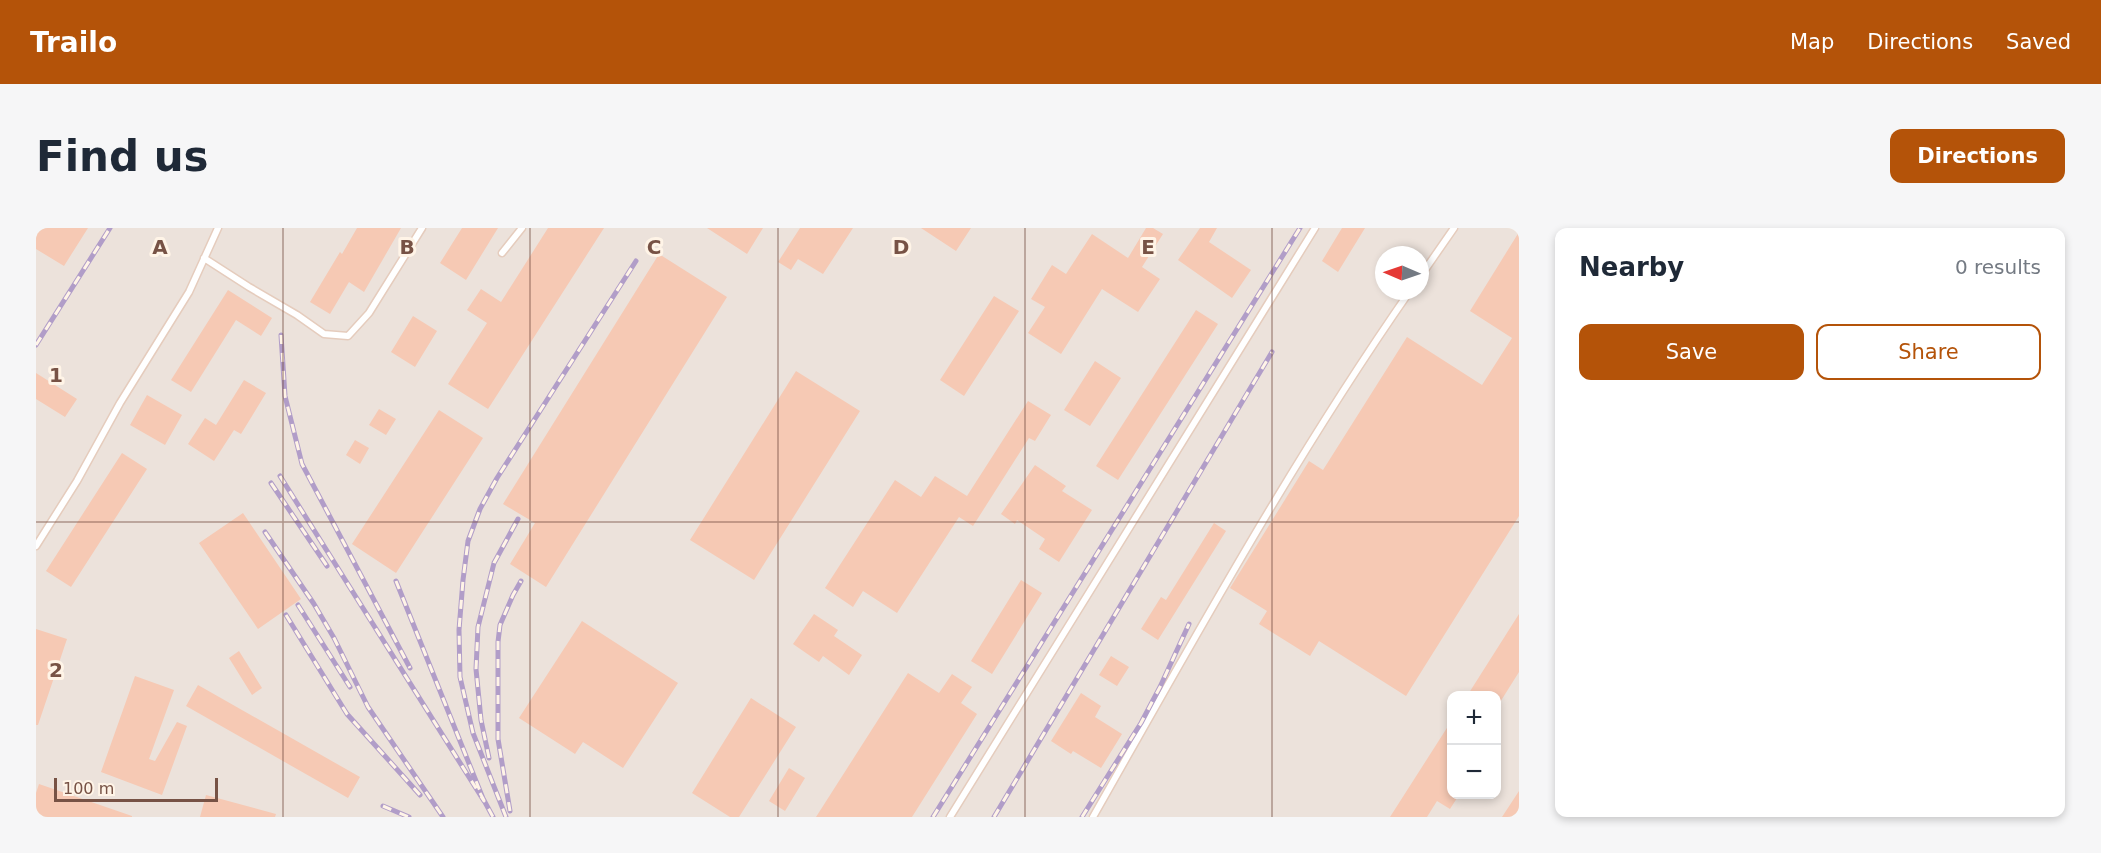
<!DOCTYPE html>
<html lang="en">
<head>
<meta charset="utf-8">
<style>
  body { margin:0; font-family:"DejaVu Sans",sans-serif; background:#f6f6f7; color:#1f2937 }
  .controls { position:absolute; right:18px; bottom:18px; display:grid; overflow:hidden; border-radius:12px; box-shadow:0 3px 9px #0003 }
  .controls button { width:54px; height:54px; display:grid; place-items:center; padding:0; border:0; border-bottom:2px solid #e0e1e3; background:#fff; color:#1f2937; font:30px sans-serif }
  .compass { position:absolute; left:1339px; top:18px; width:54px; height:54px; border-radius:50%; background:#fff; box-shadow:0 3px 9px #0003; rotate:272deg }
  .scale { position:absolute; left:18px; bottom:15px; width:164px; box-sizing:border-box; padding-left:6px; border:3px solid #775245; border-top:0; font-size:16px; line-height:21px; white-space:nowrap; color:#775245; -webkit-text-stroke:4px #fff4e7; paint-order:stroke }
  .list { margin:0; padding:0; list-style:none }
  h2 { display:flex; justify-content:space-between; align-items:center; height:78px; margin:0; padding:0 24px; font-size:26px }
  h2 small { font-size:20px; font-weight:400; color:#747a83 }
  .actions { display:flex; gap:12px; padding:18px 24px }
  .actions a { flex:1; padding:14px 0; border:2px solid #b45309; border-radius:12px; text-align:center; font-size:21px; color:#b45309 }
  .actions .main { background:#b45309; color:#fff }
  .map { position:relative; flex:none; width:1483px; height:589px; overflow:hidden; border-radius:12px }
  header { display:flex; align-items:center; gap:36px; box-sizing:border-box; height:84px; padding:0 30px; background:#b45309; color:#fff }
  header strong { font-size:28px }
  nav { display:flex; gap:33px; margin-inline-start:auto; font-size:21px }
  .intro { display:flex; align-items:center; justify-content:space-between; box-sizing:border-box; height:144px; padding:0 36px }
  h1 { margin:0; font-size:42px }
  .button { padding:15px 27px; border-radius:12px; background:#b45309; color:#fff; font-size:21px; font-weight:700 }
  main { display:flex; gap:36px; padding:0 36px }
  aside { flex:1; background:#fff; border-radius:12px; box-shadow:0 3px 9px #0003 }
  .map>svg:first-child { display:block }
</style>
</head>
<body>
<header>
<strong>Trailo</strong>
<nav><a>Map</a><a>Directions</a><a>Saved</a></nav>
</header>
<div class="intro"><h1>Find us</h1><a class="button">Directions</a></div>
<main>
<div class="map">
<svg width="1483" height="589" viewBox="0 0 1483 589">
  <rect width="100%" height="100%" fill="#fef0df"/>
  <path fill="#ece2db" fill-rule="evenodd" d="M 0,0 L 1483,0 L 1483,589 L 0,589 ZM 1348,27 L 1384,27 L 1384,63 L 1348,63 ZM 1416,467 L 1460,467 L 1460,566 L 1416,566 Z"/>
  <path fill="#f6c9b4" d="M 0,0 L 52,0 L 28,38 L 0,21 Z
    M 321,0 L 365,0 L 328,64 L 313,54 L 294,86 L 274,74 L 304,24 L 306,26 Z
    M 426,0 L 462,0 L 430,52 L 404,35 Z
    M 512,0 L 568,0 L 452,181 L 412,156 L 451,95 L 431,82 L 445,61 L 465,74 Z
    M 671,0 L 727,0 L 711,26 Z
    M 764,0 L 817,0 L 787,46 L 762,31 L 755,42 L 742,34 Z
    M 885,0 L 935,0 L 920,23 Z
    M 1110,0 L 1117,0 L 1127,6 L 1106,39 L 1124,51 L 1102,84 L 1066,61 L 1025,126 L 992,105 L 1009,79 L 995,71 L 1016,37 L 1030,46 L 1056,6 L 1092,30 Z
    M 1164,0 L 1181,0 L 1173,14 L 1215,42 L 1196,70 L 1142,32 Z
    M 1306,0 L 1329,0 L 1302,44 L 1286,33 Z
    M 1483,4 L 1483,288 L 1370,468 L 1283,413 L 1274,428 L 1223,396 L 1231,383 L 1194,360 L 1273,233 L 1287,242 L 1371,109 L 1446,157 L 1476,110 L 1434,83 Z
    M 623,26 L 691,69 L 510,359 L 474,336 L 499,295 L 467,276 Z
    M 192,62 L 236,90 L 225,108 L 200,92 L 155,164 L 135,152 Z
    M 958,68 L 983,83 L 928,168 L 904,152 Z
    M 1160,82 L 1182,96 L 1082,252 L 1060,238 Z
    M 377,88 L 401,103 L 379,139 L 355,124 Z
    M 1059,133 L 1085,150 L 1054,198 L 1028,182 Z
    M 760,143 L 824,183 L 718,352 L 654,312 Z
    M 0,145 L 41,171 L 29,189 L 0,171 Z
    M 208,152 L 230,165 L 205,206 L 198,202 L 178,233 L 152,216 L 169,190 L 180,197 Z
    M 111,167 L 146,187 L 129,217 L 94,197 Z
    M 992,173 L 1015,187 L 999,213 L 993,210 L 937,298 L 923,289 L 861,385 L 827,363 L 817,379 L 789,360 L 859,252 L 885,269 L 899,248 L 931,268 Z
    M 343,181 L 360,191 L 350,207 L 333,197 Z
    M 403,182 L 447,210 L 360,345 L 316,316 Z
    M 319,212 L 333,220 L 324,236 L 310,227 Z
    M 86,225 L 111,241 L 35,359 L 10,343 Z
    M 999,237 L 1030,258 L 1026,263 L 1056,282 L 1023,334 L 1003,321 L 1009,311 L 981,292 L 979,296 L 965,286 Z
    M 207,285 L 265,371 L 222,401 L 163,315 Z
    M 1178,295 L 1190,303 L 1122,412 L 1105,401 L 1125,369 L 1130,372 Z
    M 985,352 L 1006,365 L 956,446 L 935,433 Z
    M 778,386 L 802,402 L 798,408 L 826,427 L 813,447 L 787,428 L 783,434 L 757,416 Z
    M 1483,386 L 1483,444 L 1461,479 L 1461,468 L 1431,468 Z
    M 546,393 L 642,455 L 587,540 L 547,514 L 539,526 L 483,490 Z
    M 0,401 L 31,411 L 2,497 L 0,497 Z
    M 203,423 L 226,460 L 216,467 L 193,430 Z
    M 1075,428 L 1093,439 L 1081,458 L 1063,447 Z
    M 872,445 L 903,465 L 916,446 L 936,459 L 925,475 L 941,486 L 876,589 L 780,589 Z
    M 99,448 L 138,462 L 113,531 L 119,533 L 141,494 L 151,498 L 126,567 L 65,544 Z
    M 162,457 L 324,549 L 312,570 L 150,478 Z
    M 1045,465 L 1065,478 L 1059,489 L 1086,506 L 1065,540 L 1037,523 L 1035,526 L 1015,513 Z
    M 715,470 L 760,499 L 703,589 L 694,589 L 656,565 Z
    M 1416,492 L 1416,567 L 1423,567 L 1414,581 L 1401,573 L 1391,589 L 1354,589 Z
    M 753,540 L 769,550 L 749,583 L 733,573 Z
    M 3,556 L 96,588 L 96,589 L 0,589 L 0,565 Z
    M 1483,563 L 1483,589 L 1466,589 Z
    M 170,567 L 240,586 L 239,589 L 164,589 Z"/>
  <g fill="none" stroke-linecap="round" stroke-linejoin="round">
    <defs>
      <path id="service" d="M 466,25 L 486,0
        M 168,30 L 213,59 L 261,87 L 288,106 L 312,108 L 333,85 L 386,0
        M 1384,49 L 1418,0
        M 0,318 L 41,253 L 84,175 L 153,64 L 182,0
        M 914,589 L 1279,0
        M 1057,589 C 1158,411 1257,231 1374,63"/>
    </defs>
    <use href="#service" stroke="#e5ccbd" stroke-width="9"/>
    <use href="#service" stroke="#fff" stroke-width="6"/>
    <defs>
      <path id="rail" d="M 245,107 L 249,168 L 266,236 L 374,440
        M 0,117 L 74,0
        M 244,248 L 448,573 L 360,353
        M 235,255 L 291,338
        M 229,304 L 278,376 L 298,410 L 332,479 L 407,589
        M 262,377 L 314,459
        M 250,387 L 311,486 L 384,567
        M 453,530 L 445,492 L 440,441 L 442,399 L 458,335 L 482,291
        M 444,565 L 457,589
        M 347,578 L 373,589
        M 474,583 L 462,511 L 462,414 L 464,397 L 477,367 L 485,353
        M 470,589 L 437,505 L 424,449 L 423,402 L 427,352 L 432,313 L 444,281 L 461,250 L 600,33
        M 897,589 L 1264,0
        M 958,589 L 1236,124
        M 1046,589 L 1105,495 L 1124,459 L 1153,396"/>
    </defs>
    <use href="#rail" stroke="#b19dc8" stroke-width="5"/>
    <use href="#rail" stroke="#fff4e7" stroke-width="3" stroke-dasharray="9" stroke-linecap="butt"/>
  </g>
  <path fill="none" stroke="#775245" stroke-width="1.5" stroke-opacity="0.55" d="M 247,0 L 247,589M 494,0 L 494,589M 742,0 L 742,589M 989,0 L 989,589M 1236,0 L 1236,589M 0,294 L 1483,294"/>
  <g font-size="20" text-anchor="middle" font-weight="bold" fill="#775245" stroke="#fff4e7" stroke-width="6" stroke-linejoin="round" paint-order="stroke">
    <text x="124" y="26">A</text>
    <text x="371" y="26">B</text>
    <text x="618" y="26">C</text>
    <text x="865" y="26">D</text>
    <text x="1112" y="26">E</text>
    <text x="20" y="154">1</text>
    <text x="20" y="449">2</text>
  </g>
</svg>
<div class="controls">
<button>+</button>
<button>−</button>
</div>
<svg class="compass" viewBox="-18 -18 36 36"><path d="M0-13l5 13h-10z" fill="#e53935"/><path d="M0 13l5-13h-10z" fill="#747a83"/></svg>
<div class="scale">100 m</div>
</div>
<aside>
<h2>Nearby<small>0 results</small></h2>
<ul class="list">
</ul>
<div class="actions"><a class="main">Save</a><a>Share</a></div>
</aside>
</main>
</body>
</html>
